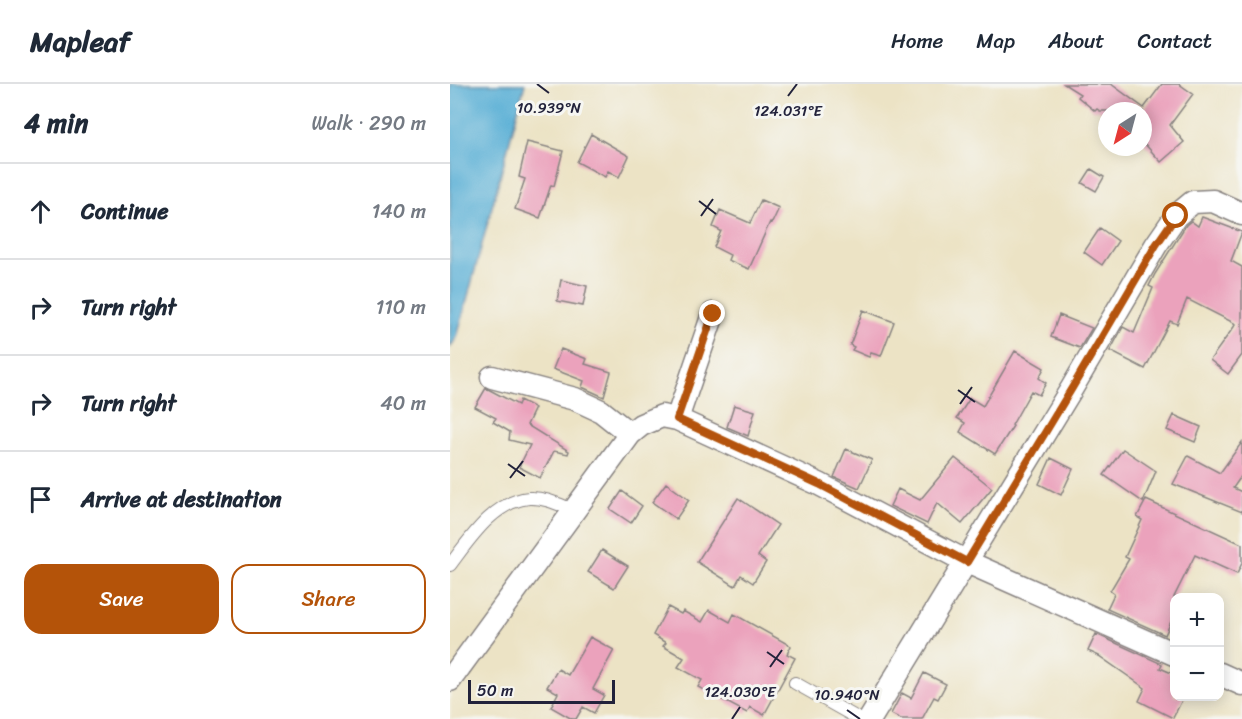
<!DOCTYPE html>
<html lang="en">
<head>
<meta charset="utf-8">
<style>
  body { margin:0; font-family:Sriracha,sans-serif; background:#f2f2f3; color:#1f2937 }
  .controls { position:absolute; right:18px; bottom:18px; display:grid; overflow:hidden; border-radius:12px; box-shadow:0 3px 15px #0003 }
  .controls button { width:54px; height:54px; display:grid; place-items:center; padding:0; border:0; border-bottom:2px solid #e0e1e3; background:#fff; color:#1f2937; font:30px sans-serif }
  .compass { position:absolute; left:648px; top:18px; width:54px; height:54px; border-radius:50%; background:#fff; box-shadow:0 3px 15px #0003; rotate:216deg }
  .scale { position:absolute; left:18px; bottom:15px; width:147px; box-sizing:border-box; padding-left:6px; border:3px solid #22223b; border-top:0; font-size:16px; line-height:21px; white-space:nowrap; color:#22223b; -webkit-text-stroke:4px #f6f6f2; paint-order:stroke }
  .stop { position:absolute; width:18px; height:18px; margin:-14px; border:4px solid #b45309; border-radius:50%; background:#fff }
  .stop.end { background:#b45309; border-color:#fff; box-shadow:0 2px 6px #0008 }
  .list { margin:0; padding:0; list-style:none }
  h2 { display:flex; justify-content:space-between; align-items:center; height:78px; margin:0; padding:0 24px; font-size:26px }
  h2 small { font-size:20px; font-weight:400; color:#747a83 }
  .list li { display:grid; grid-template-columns:39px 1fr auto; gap:18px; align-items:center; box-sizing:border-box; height:96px; padding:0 24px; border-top:2px solid #e0e1e3 }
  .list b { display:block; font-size:22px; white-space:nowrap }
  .list em { font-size:20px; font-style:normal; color:#747a83 }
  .actions { display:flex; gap:12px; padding:18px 24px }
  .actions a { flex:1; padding:14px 0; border:2px solid #b45309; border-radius:18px; text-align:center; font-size:21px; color:#b45309 }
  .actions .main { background:#b45309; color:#fff }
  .icon { flex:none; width:33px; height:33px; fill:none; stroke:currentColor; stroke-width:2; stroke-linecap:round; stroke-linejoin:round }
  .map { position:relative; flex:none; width:792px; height:635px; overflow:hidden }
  header { display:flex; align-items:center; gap:36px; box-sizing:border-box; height:84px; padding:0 30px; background:#fff; border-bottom:2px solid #e0e1e3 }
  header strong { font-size:28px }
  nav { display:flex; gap:33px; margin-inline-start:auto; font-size:21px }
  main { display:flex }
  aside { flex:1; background:#fff }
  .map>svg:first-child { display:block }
</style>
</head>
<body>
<header>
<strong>Mapleaf</strong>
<nav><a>Home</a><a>Map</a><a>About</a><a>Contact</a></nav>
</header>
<main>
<aside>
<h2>4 min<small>Walk · 290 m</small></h2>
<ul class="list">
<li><svg class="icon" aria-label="ahead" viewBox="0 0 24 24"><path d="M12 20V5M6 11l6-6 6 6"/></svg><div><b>Continue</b></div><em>140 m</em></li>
<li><svg class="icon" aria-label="right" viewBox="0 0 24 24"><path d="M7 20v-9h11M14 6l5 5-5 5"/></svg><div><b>Turn right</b></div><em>110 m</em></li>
<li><svg class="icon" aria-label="right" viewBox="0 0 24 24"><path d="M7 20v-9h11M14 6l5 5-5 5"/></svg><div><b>Turn right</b></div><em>40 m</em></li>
<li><svg class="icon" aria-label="arrive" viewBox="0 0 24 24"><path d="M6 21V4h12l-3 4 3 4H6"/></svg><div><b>Arrive at destination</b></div></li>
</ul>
<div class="actions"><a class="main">Save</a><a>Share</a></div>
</aside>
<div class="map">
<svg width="792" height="635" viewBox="0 0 792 635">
  <rect width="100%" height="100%" fill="#f6f6f2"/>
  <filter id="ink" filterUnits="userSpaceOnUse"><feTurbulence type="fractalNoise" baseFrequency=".0167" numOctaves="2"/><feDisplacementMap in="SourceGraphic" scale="12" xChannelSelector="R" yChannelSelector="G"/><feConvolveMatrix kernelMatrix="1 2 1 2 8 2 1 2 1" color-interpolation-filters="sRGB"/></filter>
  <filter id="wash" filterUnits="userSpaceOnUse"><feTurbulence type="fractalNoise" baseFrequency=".008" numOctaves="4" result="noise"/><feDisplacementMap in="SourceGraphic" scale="24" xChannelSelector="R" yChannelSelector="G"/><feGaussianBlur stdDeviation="1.35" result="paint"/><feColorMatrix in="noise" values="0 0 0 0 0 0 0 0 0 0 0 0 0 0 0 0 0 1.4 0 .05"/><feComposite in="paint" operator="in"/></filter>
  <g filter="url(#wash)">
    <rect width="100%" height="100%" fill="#ece3c5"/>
    <path fill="#59afd5" stroke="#3e6888" stroke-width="1.5" d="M 0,0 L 75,0 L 7,253 L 0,264 Z"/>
    <g id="blocks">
      <path fill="#eba2bc" d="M 614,0 L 661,0 L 694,24 L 712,0 L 729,0 L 743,10 L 720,41 L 734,58 L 711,78 L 693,58 L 693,27 L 650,27 L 647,25 L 645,27 L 628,13 L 630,10 Z
        M 141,50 L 179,72 L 169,93 L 158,87 L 155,93 L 127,78 Z
        M 77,58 L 113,67 L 104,102 L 101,101 L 90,134 L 65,125 L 75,95 L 69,93 Z
        M 641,85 L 654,93 L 646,107 L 632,99 Z
        M 311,116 L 329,124 L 322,139 L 320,138 L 299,185 L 278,176 L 280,171 L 264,163 L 271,147 L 263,143 L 270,126 L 300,139 Z
        M 752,133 L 792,148 L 781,177 L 792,183 L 792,271 L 778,290 L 760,276 L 786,240 L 737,215 L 727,240 L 720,237 L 695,285 L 660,267 L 673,243 L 684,249 L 703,204 L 699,202 L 705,190 L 736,141 L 741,137 L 748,142 Z
        M 650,144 L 668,157 L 652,181 L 634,168 Z
        M 111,196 L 137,202 L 133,222 L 107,217 Z
        M 413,226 L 444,238 L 431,272 L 421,269 L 419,273 L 402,266 L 404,263 L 400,261 Z
        M 609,231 L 642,244 L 630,264 L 601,253 Z
        M 111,265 L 137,275 L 135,280 L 161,288 L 154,313 L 132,303 L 134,297 L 103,285 Z
        M 565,267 L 594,284 L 589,294 L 596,299 L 589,311 L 581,307 L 562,341 L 563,342 L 545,370 L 510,348 L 515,339 L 507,334 L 520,314 L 533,322 Z
        M 36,304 L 68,321 L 70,316 L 85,324 L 77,341 L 119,367 L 118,370 L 104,367 L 90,394 L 69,383 L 80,361 L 59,356 L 60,348 L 43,338 L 46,334 L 25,323 Z
        M 284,321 L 305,327 L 298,352 L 277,343 Z
        M 724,331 L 751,343 L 745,358 L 717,346 Z
        M 792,358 L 792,391 L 783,404 L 792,408 L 792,428 L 723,400 L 738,372 L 770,389 Z
        M 396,365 L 422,376 L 409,404 L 384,393 Z
        M 673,365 L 706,387 L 693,418 L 654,391 Z
        M 505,374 L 542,404 L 512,440 L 487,419 L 477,440 L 440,422 L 448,405 L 470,416 Z
        M 601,374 L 623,385 L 611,411 L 589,400 Z
        M 216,399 L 239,416 L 226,435 L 202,418 Z
        M 172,407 L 192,422 L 181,439 L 160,425 Z
        M 288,414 L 328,441 L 308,472 L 316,478 L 303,499 L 291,491 L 285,502 L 247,478 Z
        M 696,416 L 792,460 L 792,479 L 787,490 L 745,471 L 724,513 L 724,531 L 715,551 L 657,525 L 664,510 L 660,507 L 679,475 L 675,473 L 692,436 L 687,433 Z
        M 152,466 L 178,482 L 164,504 L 138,488 Z
        M 218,523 L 231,530 L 233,527 L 252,538 L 259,526 L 280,538 L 284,530 L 341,562 L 337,570 L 345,574 L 314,631 L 300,623 L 297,629 L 248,603 L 252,596 L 228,583 L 234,574 L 213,562 L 216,559 L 203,551 Z
        M 646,550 L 712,580 L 710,584 L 724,590 L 724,612 L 734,612 L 723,634 L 689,617 L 695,604 L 649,572 L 638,567 Z
        M 140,553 L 164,566 L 143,605 L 154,611 L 144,629 L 133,623 L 126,635 L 122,635 L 101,623 L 108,609 L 97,603 L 108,585 L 118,591 Z
        M 474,589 L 496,600 L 488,615 L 484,613 L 472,635 L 451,635 L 441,630 L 452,609 L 461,614 Z"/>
    </g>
  </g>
  <g filter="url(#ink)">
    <use href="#blocks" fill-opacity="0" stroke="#878280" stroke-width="1.5"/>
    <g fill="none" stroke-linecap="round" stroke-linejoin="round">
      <defs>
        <path id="lane" d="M 0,481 C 19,456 44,417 79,414 C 94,413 110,421 123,426
          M 345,599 L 409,635"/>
        <path id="street" d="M 42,293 L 125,315 L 151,327 L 180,350
          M 227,335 L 263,230
          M 770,590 L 792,600
          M 0,596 L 180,350 L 191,341 L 212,332 L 227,335 L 369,400 L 517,478 L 724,570
          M 420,635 L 622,304 L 706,161 L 726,132 L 743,118 L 763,117 L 792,130"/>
      </defs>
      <use href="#lane" stroke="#878280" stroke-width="14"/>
      <use href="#street" stroke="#878280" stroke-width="25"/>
      <use href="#lane" stroke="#fff" stroke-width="12"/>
      <use href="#street" stroke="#fff" stroke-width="22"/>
    </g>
  </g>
  <g fill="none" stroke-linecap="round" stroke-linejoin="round" filter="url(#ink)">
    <path stroke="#b45309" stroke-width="8" d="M 263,230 L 227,335 L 369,400 L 517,478 L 622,304 L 706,161 L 726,132"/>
  </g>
  <path fill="none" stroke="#22223b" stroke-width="2" d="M 87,0 L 99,9M 338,12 L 347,0M 249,117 L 266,130M 251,132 L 263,115M 508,306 L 525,318M 510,320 L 522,303M 58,380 L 75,392M 60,394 L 73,377M 317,568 L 334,580M 320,583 L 332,566M 397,626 L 410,635M 282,635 L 290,623"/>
  <g font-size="15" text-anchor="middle" fill="#22223b" stroke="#f6f6f2" stroke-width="6" stroke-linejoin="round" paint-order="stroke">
    <text x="99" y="29">10.939°N</text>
    <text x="338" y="32">124.031°E</text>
    <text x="290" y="613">124.030°E</text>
    <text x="397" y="616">10.940°N</text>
  </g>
</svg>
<div class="controls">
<button>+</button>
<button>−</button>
</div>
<svg class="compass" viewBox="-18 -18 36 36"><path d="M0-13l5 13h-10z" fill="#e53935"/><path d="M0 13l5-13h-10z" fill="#747a83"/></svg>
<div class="scale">50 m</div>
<div class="stop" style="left:726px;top:132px"></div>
<div class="stop end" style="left:263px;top:230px"></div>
</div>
</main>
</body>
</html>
